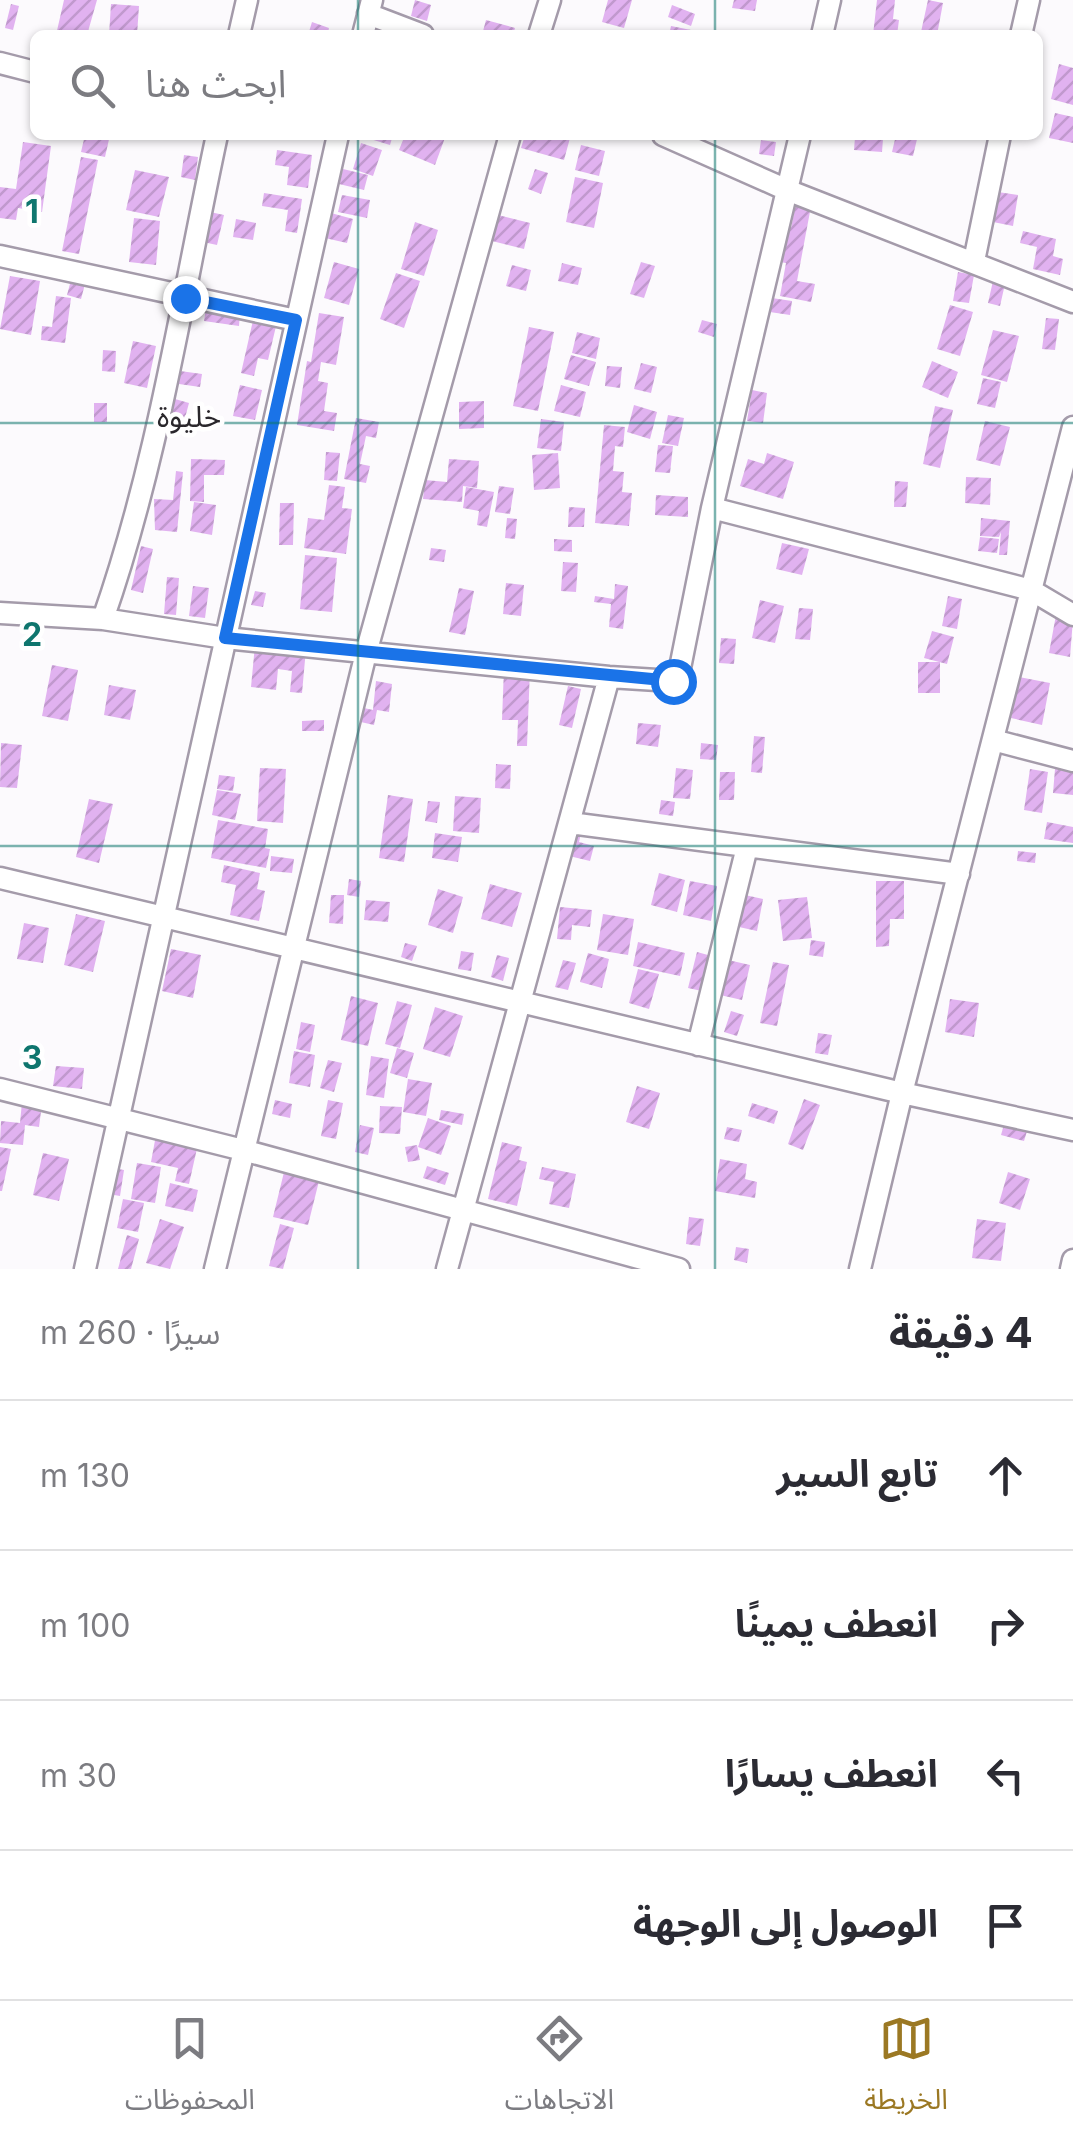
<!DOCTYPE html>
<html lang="ar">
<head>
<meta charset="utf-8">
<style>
  body { margin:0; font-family:Inter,"Noto Sans Arabic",sans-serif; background:#f7f7f7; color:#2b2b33; direction:rtl }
  .stop { position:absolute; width:30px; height:30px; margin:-22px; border:8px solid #1a73e8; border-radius:50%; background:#fff }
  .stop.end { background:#1a73e8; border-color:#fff; box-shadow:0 2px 10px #0008 }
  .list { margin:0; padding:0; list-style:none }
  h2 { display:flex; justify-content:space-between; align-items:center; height:130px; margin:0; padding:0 40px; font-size:42px }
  h2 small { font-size:32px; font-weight:400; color:#7c7c81 }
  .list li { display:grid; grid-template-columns:65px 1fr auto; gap:30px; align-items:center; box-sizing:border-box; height:150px; padding:0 40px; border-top:2px solid #e1e1e2 }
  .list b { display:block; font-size:38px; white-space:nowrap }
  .list em { font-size:32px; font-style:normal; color:#7c7c81 }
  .icon { flex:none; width:55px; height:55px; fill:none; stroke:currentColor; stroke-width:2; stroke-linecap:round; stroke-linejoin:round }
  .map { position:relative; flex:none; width:1073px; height:1269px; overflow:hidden; direction:ltr }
  .search { position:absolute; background:#fff; box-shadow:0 2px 8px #0004; left:30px; right:30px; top:30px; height:110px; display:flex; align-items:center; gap:25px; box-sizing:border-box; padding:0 35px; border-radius:15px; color:#7c7c81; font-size:38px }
  .sheet { height:730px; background:#fff }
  nav { display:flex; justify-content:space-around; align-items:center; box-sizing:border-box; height:140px; border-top:2px solid #e1e1e2; background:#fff; font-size:28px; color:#7c7c81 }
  nav a { display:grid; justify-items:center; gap:5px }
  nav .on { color:#9b7823 }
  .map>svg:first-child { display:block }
</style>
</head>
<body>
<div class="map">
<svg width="1073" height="1269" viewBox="0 0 1073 1269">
  <defs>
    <pattern id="building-hatch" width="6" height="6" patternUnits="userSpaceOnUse" patternTransform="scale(2.5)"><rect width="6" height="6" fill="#e1b2f0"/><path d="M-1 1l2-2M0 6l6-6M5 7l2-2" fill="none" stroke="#c199ce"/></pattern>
  </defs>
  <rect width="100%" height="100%" fill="#fcfafd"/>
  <path fill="url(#building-hatch)" d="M 64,0 L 97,0 L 87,35 L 56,35 Z
    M 415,0 L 431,5 L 427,21 L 411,16 Z
    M 608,0 L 632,0 L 624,28 L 602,22 Z
    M 734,0 L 757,0 L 755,11 L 732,8 Z
    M 877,0 L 895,0 L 893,19 L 899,20 L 897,35 L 873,35 Z
    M 928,0 L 943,3 L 937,35 L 921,32 Z
    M 11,4 L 19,6 L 13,30 L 5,28 Z
    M 111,4 L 139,6 L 137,35 L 109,35 Z
    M 672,5 L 695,14 L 691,26 L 668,17 Z
    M 486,20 L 515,28 L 513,35 L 482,35 Z
    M 312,22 L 329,28 L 327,35 L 308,35 Z
    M 671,26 L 706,33 L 705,35 L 669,35 Z
    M 1059,64 L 1073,68 L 1073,105 L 1051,99 Z
    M 1055,113 L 1073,117 L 1073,143 L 1049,138 Z
    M 85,135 L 110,135 L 105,157 L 81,152 Z
    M 357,135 L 393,135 L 390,145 Z
    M 405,135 L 446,135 L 435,165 L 399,150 Z
    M 525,135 L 570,138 L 564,160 L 521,148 Z
    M 896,135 L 918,135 L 913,156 L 892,152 Z
    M 855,137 L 883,139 L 882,152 L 854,150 Z
    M 761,140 L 776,142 L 774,156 L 759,154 Z
    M 23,142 L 51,146 L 42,212 L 18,208 L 16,220 L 0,218 L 0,187 L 16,189 Z
    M 361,143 L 382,150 L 373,176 L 353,169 Z
    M 581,145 L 605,151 L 599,176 L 575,170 Z
    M 277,150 L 312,155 L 308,188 L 287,185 L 289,167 L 275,165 Z
    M 184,155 L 198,157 L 195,180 L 181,177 Z
    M 81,157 L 98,160 L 79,254 L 62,251 Z
    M 343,169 L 368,175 L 364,190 L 339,184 Z
    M 535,169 L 548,173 L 541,194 L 528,189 Z
    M 135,170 L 169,177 L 159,217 L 126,210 Z
    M 575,177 L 603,183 L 594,228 L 566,222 Z
    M 998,192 L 1018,195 L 1013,226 L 993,222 Z
    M 264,193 L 302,199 L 297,233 L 285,231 L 288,210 L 262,206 Z
    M 342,195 L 370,200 L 367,218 L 338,212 Z
    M 797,198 L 812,201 L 797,281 L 815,284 L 811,302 L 780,296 L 786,263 L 774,261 L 781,227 L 791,228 Z
    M 210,212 L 224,215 L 217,245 L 203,242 Z
    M 331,213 L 353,219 L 347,243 L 325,238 Z
    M 498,215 L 530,223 L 524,249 L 492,241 Z
    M 134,218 L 160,221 L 156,265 L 129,262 Z
    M 236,219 L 256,223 L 253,240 L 233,237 Z
    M 415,222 L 438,230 L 424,276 L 401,269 Z
    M 1023,231 L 1056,239 L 1053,256 L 1063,259 L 1060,275 L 1033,269 L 1037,247 L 1020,243 Z
    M 334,262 L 359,269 L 349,305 L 324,298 Z
    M 641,262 L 655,266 L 644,298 L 630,294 Z
    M 562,263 L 582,268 L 578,285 L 558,281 Z
    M 512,265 L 531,270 L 526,291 L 506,286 Z
    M 958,272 L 974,275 L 969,303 L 953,301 Z
    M 396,273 L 420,281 L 404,328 L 380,319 Z
    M 10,276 L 40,281 L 31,335 L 0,329 Z
    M 71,280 L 85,284 L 81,299 L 67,295 Z
    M 993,281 L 1005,284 L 1000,306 L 988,303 Z
    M 56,296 L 71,298 L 65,343 L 41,340 L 42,326 L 52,327 Z
    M 765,297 L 792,301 L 790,315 L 763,311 Z
    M 950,305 L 973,312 L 960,356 L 937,349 Z
    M 206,308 L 240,313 L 239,326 L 204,321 Z
    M 319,313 L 344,317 L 336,365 L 321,362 L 318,381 L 328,383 L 324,411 L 337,413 L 334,431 L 297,425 L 307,361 L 311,362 Z
    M 254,316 L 277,322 L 268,360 L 258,358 L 254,376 L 241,373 Z
    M 1046,318 L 1059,319 L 1055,350 L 1042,349 Z
    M 702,320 L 717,324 L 714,337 L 698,332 Z
    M 529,327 L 554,332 L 538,411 L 513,406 Z
    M 993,330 L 1019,336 L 1007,382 L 981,375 Z
    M 577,332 L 600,338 L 596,359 L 572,353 Z
    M 133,341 L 156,346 L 147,388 L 124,383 Z
    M 103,350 L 116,351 L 115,372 L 102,371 Z
    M 571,355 L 596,362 L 589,386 L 564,379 Z
    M 932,361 L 958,372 L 948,398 L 922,387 Z
    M 641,363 L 657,367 L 651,393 L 634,389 Z
    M 607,366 L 622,367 L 620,388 L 605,386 Z
    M 180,371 L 202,374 L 200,387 L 179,384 Z
    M 983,378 L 1001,382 L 995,408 L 977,404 Z
    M 240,385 L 262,390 L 255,420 L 233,416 Z
    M 561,385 L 586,392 L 580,417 L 554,411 Z
    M 752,390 L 767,393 L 763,423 L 747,421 Z
    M 175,399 L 189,403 L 182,429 L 168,424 Z
    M 484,401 L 484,428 L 459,429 L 459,402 Z
    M 94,403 L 107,403 L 107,422 L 94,422 Z
    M 634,405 L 657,412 L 650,439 L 627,432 Z
    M 935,406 L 953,410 L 940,468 L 923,464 Z
    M 668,415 L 684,418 L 678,446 L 662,443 Z
    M 356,418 L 379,422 L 376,438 L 366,436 L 360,464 L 370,466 L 366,483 L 344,479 Z
    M 541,419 L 564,422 L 561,451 L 537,448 Z
    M 985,421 L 1010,427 L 1000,466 L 976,460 Z
    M 604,425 L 625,427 L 623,447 L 615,446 L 613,471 L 624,472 L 622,492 L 632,493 L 629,526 L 595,523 Z
    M 658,445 L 673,446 L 670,473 L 655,472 Z
    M 326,452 L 340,453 L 337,481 L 324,480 Z
    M 558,453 L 560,488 L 534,490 L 532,455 Z
    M 767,453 L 794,462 L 783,499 L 740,486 L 748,459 L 764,464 Z
    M 191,459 L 225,460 L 224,475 L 204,475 L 204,502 L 190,501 Z
    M 449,459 L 479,461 L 477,488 L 463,486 L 462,502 L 423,499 L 425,480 L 447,482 Z
    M 176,471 L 183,472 L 177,532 L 155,530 L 154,499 L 173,500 Z
    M 966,477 L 991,478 L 990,505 L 965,503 Z
    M 895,481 L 908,482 L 906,507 L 894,507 Z
    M 329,485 L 345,487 L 342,508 L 352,509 L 346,554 L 304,548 L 308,518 L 324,520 Z
    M 499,486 L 514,488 L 510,514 L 495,512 Z
    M 466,487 L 494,492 L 487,527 L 477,525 L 479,511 L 463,508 Z
    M 656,495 L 688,497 L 688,517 L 655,515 Z
    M 194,502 L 216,505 L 212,535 L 190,531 Z
    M 280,503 L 294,503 L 293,545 L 279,545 Z
    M 569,507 L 585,508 L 584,527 L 568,527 Z
    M 507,518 L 517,519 L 515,539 L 505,538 Z
    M 981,518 L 1010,521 L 1007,555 L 999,555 L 1001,532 L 999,537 L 980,536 Z
    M 980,537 L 999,539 L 997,553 L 978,551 Z
    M 554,539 L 572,540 L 572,552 L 554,551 Z
    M 782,543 L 809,549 L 802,575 L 776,569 Z
    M 141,546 L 153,549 L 143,593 L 131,590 Z
    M 431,548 L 446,550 L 444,562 L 429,560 Z
    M 305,555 L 337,558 L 332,612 L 300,609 Z
    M 563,562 L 578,563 L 576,592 L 561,591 Z
    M 167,577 L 179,578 L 176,615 L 164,614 Z
    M 506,583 L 524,585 L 521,616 L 503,614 Z
    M 615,584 L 628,586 L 623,629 L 609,627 L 611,604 L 594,602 L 595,596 L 614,599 Z
    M 193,586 L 209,588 L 205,618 L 189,616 Z
    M 459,588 L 474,591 L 465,635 L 449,632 Z
    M 255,591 L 266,593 L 263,607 L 251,605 Z
    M 948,596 L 962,599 L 957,629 L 942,626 Z
    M 760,600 L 784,606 L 775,643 L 752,638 Z
    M 799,608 L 813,609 L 810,640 L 795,639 Z
    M 1056,615 L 1073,619 L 1070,657 L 1049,653 Z
    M 932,631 L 954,637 L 947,664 L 924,658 Z
    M 721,638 L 736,639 L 734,664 L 719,663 Z
    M 255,645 L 306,649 L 302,693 L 290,692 L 292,671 L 278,669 L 276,690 L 251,687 Z
    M 918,662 L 940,662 L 940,693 L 918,693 Z
    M 52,665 L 78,670 L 68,721 L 42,716 Z
    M 504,668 L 530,669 L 527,746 L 517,746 L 518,720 L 502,720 Z
    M 1019,677 L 1050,683 L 1042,725 L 1011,718 Z
    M 376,681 L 392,684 L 389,712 L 377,710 L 374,725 L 352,720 L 355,706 L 373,710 Z
    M 109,685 L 136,690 L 130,720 L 104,715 Z
    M 568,686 L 581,689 L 572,728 L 559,725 Z
    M 324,720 L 324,731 L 302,731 L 302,721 Z
    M 638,723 L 661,725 L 658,747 L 636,744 Z
    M 754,736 L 765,737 L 762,773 L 751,772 Z
    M 1,743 L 22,745 L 17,788 L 0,787 Z
    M 701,743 L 718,745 L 716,760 L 700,759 Z
    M 496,764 L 511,765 L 510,789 L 495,788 Z
    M 260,768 L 286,769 L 283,823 L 257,821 Z
    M 676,768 L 693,770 L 690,799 L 673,798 Z
    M 1030,769 L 1048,772 L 1042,813 L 1024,810 Z
    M 1055,769 L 1073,770 L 1073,795 L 1053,793 Z
    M 720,772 L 735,772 L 734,800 L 719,800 Z
    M 219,775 L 235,777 L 233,791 L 217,789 Z
    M 217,790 L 241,794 L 235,820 L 212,815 Z
    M 388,795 L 413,799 L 404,862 L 379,858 Z
    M 455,796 L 481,798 L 479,833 L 453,831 Z
    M 89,799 L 113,804 L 99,863 L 76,857 Z
    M 661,800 L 675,802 L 673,816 L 659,814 Z
    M 428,801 L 440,802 L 437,823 L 425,821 Z
    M 218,820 L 268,829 L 265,848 L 270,849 L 266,868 L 211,858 Z
    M 1047,822 L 1073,827 L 1073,843 L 1044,839 Z
    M 572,827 L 582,829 L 579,842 L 594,846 L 590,861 L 565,855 Z
    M 435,833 L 462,837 L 458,862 L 432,858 Z
    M 1018,851 L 1036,853 L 1035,863 L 1017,861 Z
    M 271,856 L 294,859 L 292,873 L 270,871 Z
    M 224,865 L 260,873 L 257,889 L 265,891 L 259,921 L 230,915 L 236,885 L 221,882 Z
    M 659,873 L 685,880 L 677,912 L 651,905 Z
    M 349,879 L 361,881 L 359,897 L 347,895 Z
    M 690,881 L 717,886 L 711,921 L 683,915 Z
    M 876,881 L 904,881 L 904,919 L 890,919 L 889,946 L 876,947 Z
    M 490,884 L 522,893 L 512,927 L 481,919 Z
    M 438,889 L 463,897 L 453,933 L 428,925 Z
    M 736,893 L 763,899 L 757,931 L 730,925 Z
    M 331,895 L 344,895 L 343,924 L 329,923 Z
    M 807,897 L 812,938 L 783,941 L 778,900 Z
    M 366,900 L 390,902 L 388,922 L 364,920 Z
    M 560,907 L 592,910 L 590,927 L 572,925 L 571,940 L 557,939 Z
    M 76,914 L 105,921 L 93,972 L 64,965 Z
    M 603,914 L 634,919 L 628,955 L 597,950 Z
    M 24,923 L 49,928 L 43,963 L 17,959 Z
    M 811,940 L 825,942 L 823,957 L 809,955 Z
    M 638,942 L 685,953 L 680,976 L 633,966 Z
    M 405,943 L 417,946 L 412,961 L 401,957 Z
    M 171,949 L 201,955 L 193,998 L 162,991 Z
    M 461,951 L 474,953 L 471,971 L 458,969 Z
    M 697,952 L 719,958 L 711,993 L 688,988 Z
    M 588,953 L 609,959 L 602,988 L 580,982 Z
    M 497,955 L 509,958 L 503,981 L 491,977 Z
    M 563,960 L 576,963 L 568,990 L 555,987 Z
    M 728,960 L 750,965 L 742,1000 L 720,995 Z
    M 773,962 L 789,965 L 777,1026 L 760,1023 Z
    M 638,969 L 659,974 L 649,1009 L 629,1003 Z
    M 351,996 L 378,1003 L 368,1046 L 341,1040 Z
    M 950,999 L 979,1003 L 974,1037 L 945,1032 Z
    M 397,1001 L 412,1005 L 400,1048 L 385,1044 Z
    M 435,1007 L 463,1016 L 450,1057 L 423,1049 Z
    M 731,1011 L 744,1015 L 737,1036 L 724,1032 Z
    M 301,1022 L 315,1025 L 310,1052 L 296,1049 Z
    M 818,1033 L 832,1035 L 828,1055 L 815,1053 Z
    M 397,1048 L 414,1053 L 407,1078 L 390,1073 Z
    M 294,1051 L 315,1055 L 310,1087 L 289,1083 Z
    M 371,1056 L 389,1059 L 384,1098 L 366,1095 Z
    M 328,1060 L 342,1063 L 334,1092 L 320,1088 Z
    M 56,1066 L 84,1068 L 82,1089 L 53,1086 Z
    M 408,1079 L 432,1083 L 426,1116 L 403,1112 Z
    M 637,1086 L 660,1093 L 649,1129 L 626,1122 Z
    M 804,1099 L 820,1105 L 803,1150 L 788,1144 Z
    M 275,1100 L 292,1104 L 290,1118 L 272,1114 Z
    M 328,1100 L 343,1103 L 336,1139 L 321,1136 Z
    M 22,1102 L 42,1104 L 39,1127 L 25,1125 L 23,1145 L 0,1143 L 1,1121 L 20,1123 Z
    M 752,1103 L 778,1111 L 774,1124 L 748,1116 Z
    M 380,1106 L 402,1107 L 400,1134 L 379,1133 Z
    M 441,1110 L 464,1114 L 462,1125 L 439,1120 Z
    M 428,1118 L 451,1126 L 441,1155 L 418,1147 Z
    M 1005,1121 L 1028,1128 L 1024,1141 L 1001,1135 Z
    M 360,1125 L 374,1128 L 368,1155 L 355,1152 Z
    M 727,1127 L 742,1130 L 739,1142 L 724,1139 Z
    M 156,1135 L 198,1144 L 189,1184 L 175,1181 L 178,1168 L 151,1162 Z
    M 502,1142 L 522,1147 L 519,1160 L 527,1162 L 517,1206 L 488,1199 Z
    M 417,1145 L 420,1160 L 408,1162 L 405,1147 Z
    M 0,1147 L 11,1149 L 2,1191 L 0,1191 Z
    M 43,1153 L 69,1159 L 59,1201 L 33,1195 Z
    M 720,1159 L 747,1164 L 745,1179 L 757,1182 L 755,1198 L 715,1191 Z
    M 137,1163 L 161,1167 L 155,1203 L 131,1199 Z
    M 427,1166 L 449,1173 L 445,1185 L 423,1178 Z
    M 107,1167 L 124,1170 L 120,1196 L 103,1193 Z
    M 542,1167 L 576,1174 L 569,1208 L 549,1204 L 554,1182 L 539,1179 Z
    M 285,1168 L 320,1177 L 308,1225 L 273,1217 Z
    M 1008,1172 L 1030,1179 L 1020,1210 L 999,1203 Z
    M 170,1183 L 198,1190 L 193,1212 L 165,1206 Z
    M 123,1199 L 144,1203 L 138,1232 L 117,1228 Z
    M 689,1217 L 704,1219 L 700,1246 L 686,1244 Z
    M 160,1219 L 184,1227 L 170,1269 L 146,1263 Z
    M 977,1219 L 1006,1223 L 1001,1261 L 972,1258 Z
    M 280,1224 L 294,1228 L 283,1269 L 269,1266 Z
    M 127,1235 L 139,1239 L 131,1269 L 118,1269 Z
    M 736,1247 L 749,1249 L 747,1263 L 734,1260 Z"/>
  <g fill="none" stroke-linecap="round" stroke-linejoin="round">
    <defs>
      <path id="street" d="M 368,14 L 423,35
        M 239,35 L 247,0
        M 363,35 L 372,0
        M 539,35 L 550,0
        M 822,35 L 830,0
        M 1021,35 L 1029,0
        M 0,63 L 35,72
        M 663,135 L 787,190 L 1073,302
        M 0,256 L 296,320
        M 974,261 L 1000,135
        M 712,508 L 1031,590 L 1073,615
        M 0,613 L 103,619 L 225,638 L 609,677 L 673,681 L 678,678 L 712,508 L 800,135
        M 103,619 C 158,462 182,297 217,135
        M 993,740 L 1073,761
        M 570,823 L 959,874
        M 0,878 L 902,1093 L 1073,1130
        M 698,1045 L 747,847
        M 0,1089 L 243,1150 L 679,1269
        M 85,1269 L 338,135
        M 215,1269 L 366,653 L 510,135
        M 447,1269 L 609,677
        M 860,1269 L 902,1093 L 1073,427
        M 1071,1269 L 1073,1260"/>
    </defs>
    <use href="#street" stroke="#a49baa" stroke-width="25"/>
    <use href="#street" stroke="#fff" stroke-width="20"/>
  </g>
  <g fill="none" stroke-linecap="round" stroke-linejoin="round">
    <path stroke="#1a73e8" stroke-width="12" d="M 185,298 L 296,320 L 225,638 L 673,681"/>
  </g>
  <path fill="none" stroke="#0f766e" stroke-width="2.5" stroke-opacity="0.55" d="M 358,0 L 358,35M 715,0 L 715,35M 358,135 L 358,1269M 715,135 L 715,1269M 0,423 L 1073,423M 0,846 L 1073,846"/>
  <g text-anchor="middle" stroke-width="9" stroke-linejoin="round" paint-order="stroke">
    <g font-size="30" fill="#2a272c" stroke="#fff">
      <text x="189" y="427">خليوة</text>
    </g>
  </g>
  <g font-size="32" text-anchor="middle" font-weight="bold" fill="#0f766e" stroke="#fff" stroke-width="9" stroke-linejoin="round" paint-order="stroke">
    <text x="32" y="223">1</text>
    <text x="32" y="646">2</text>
    <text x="32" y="1069">3</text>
  </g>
</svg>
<div class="stop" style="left:673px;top:681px"></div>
<div class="stop end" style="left:185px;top:298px"></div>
<div class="search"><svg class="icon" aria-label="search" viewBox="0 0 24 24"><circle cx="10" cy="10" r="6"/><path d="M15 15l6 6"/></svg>ابحث هنا</div>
</div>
<section class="sheet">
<h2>4 دقيقة<small>سيرًا · 260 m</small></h2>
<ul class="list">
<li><svg class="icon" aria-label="ahead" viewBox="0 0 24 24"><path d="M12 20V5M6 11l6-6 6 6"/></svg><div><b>تابع السير</b></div><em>130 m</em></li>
<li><svg class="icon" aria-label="right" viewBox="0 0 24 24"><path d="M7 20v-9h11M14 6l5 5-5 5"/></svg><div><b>انعطف يمينًا</b></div><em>100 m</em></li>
<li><svg class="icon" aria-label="left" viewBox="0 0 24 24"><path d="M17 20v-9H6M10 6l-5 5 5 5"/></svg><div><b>انعطف يسارًا</b></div><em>30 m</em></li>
<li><svg class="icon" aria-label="arrive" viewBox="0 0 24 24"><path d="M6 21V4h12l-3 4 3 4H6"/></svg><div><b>الوصول إلى الوجهة</b></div></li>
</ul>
</section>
<nav>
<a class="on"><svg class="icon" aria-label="map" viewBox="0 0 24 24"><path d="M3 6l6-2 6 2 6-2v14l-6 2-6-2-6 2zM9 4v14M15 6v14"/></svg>الخريطة</a>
<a><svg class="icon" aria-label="directions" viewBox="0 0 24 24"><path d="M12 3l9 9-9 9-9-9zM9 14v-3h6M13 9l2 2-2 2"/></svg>الاتجاهات</a>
<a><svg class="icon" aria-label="saved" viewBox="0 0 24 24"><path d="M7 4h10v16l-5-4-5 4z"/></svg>المحفوظات</a>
</nav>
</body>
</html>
